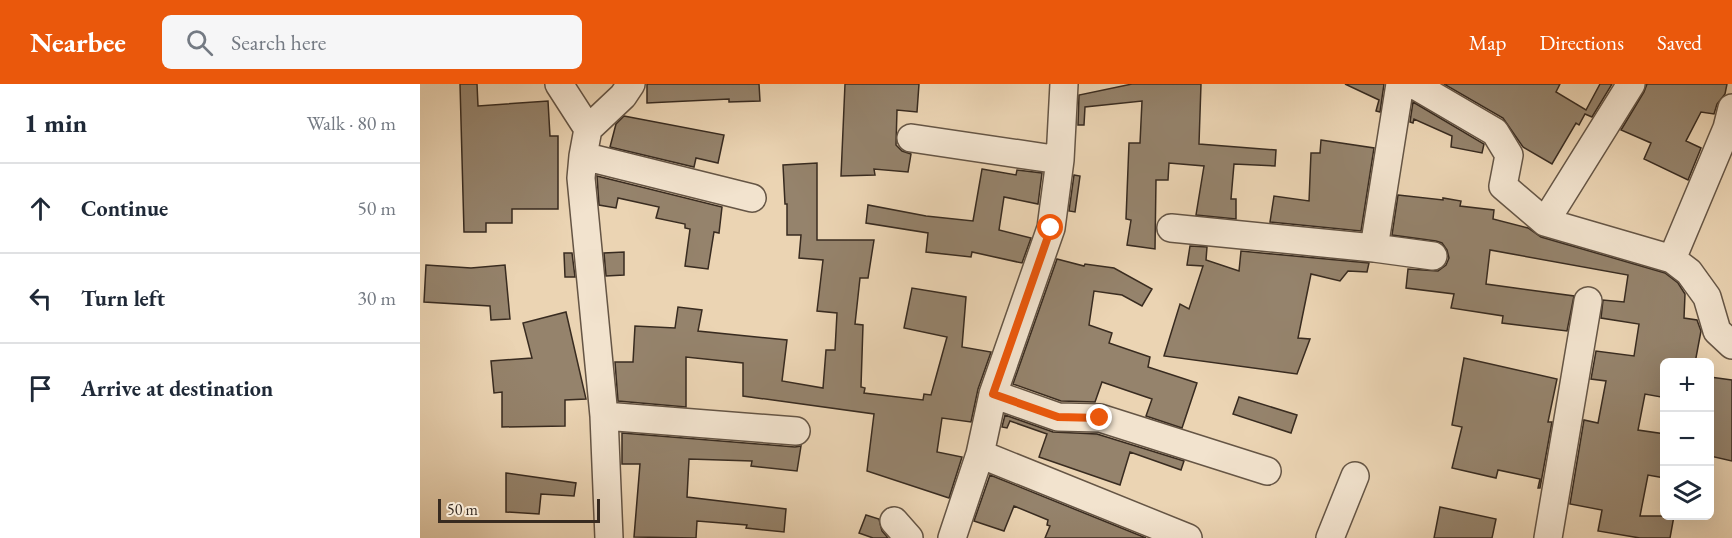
<!DOCTYPE html>
<html lang="en">
<head>
<meta charset="utf-8">
<style>
  body { margin:0; font-family:"EB Garamond",serif; background:#f6f6f7; color:#1f2937 }
  .controls { position:absolute; right:18px; bottom:18px; display:grid; overflow:hidden; border-radius:9px; box-shadow:0 6px 24px #0002 }
  .controls button { width:54px; height:54px; display:grid; place-items:center; padding:0; border:0; border-bottom:2px solid #e0e1e3; background:#fff; color:#1f2937; font:30px sans-serif }
  .scale { position:absolute; left:18px; bottom:15px; width:162px; box-sizing:border-box; padding-left:6px; border:3px solid #382b20; border-top:0; font-size:16px; line-height:21px; white-space:nowrap; color:#382b20; -webkit-text-stroke:4px #f2e3ce; paint-order:stroke }
  .stop { position:absolute; width:18px; height:18px; margin:-14px; border:4px solid #ea580c; border-radius:50%; background:#fff }
  .stop.end { background:#ea580c; border-color:#fff; box-shadow:0 2px 6px #0008 }
  .list { margin:0; padding:0; list-style:none }
  h2 { display:flex; justify-content:space-between; align-items:center; height:78px; margin:0; padding:0 24px; font-size:26px }
  h2 small { font-size:20px; font-weight:400; color:#747a83 }
  .list li { display:grid; grid-template-columns:39px 1fr auto; gap:18px; align-items:center; box-sizing:border-box; height:90px; padding:0 24px; border-top:2px solid #e0e1e3 }
  .list b { display:block; font-size:22px; white-space:nowrap }
  .list em { font-size:20px; font-style:normal; color:#747a83 }
  .icon { flex:none; width:33px; height:33px; fill:none; stroke:currentColor; stroke-width:2; stroke-linecap:round; stroke-linejoin:round }
  .map { position:relative; flex:none; width:1312px; height:454px; overflow:hidden }
  header { display:flex; align-items:center; gap:36px; box-sizing:border-box; height:84px; padding:0 30px; background:#ea580c; color:#fff }
  header strong { font-size:28px }
  nav { display:flex; gap:33px; margin-inline-start:auto; font-size:21px }
  .search { width:420px; height:54px; background:#f6f6f7; display:flex; align-items:center; gap:15px; box-sizing:border-box; padding:0 21px; border-radius:9px; color:#747a83; font-size:22px }
  main { display:flex }
  aside { flex:1; background:#fff }
  .map>svg:first-child { display:block }
</style>
</head>
<body>
<header>
<strong>Nearbee</strong>
<div class="search"><svg class="icon" aria-label="search" viewBox="0 0 24 24"><circle cx="10" cy="10" r="6"/><path d="M15 15l6 6"/></svg>Search here</div>
<nav><a>Map</a><a>Directions</a><a>Saved</a></nav>
</header>
<main>
<aside>
<h2>1 min<small>Walk · 80 m</small></h2>
<ul class="list">
<li><svg class="icon" aria-label="ahead" viewBox="0 0 24 24"><path d="M12 20V5M6 11l6-6 6 6"/></svg><div><b>Continue</b></div><em>50 m</em></li>
<li><svg class="icon" aria-label="left" viewBox="0 0 24 24"><path d="M17 20v-9H6M10 6l-5 5 5 5"/></svg><div><b>Turn left</b></div><em>30 m</em></li>
<li><svg class="icon" aria-label="arrive" viewBox="0 0 24 24"><path d="M6 21V4h12l-3 4 3 4H6"/></svg><div><b>Arrive at destination</b></div></li>
</ul>
</aside>
<div class="map">
<svg width="1312" height="454" viewBox="0 0 1312 454">
  <rect width="100%" height="100%" fill="#ebd4b3"/>
  <filter id="stains"><feTurbulence type="fractalNoise" baseFrequency=".00333" numOctaves="4"/><feColorMatrix values="0 0 0 0 .2 0 0 0 0 .09 0 0 0 0 .02 0 0 0 .5 -.17"/></filter>
  <radialGradient id="worn" r=".72"><stop offset=".6" stop-color="#630" stop-opacity="0"/><stop offset="1" stop-color="#630" stop-opacity=".3"/></radialGradient>
  <path fill="#95836c" stroke="#382b20" stroke-width="1.5" d="M 40,0 L 57,0 L 58,22 L 128,17 L 130,52 L 138,52 L 138,125 L 92,125 L 92,139 L 66,139 L 66,148 L 44,148 Z
    M 227,0 L 339,0 L 340,17 L 309,18 L 309,15 L 227,19 Z
    M 425,0 L 499,0 L 497,28 L 477,26 L 476,61 L 482,67 L 491,70 L 488,88 L 454,85 L 455,91 L 421,92 Z
    M 712,0 L 781,0 L 779,60 L 856,66 L 855,82 L 814,80 L 811,115 L 816,115 L 816,135 L 776,131 L 784,82 L 749,79 L 748,96 L 736,96 L 735,165 L 707,161 L 711,136 L 706,135 L 709,59 L 720,59 L 722,17 L 665,23 L 664,41 L 658,41 L 659,11 Z
    M 925,0 L 964,0 L 960,28 L 956,27 L 959,16 Z
    M 1024,0 L 1140,0 L 1136,8 L 1166,26 L 1180,0 L 1192,0 L 1172,33 L 1165,30 L 1159,41 L 1156,39 L 1132,80 L 1103,63 L 1083,34 Z
    M 1227,0 L 1307,0 L 1305,10 L 1297,20 L 1294,30 L 1281,28 L 1266,57 L 1281,64 L 1268,96 L 1224,75 L 1231,59 L 1201,46 L 1224,8 Z
    M 993,18 L 1064,60 L 1062,69 L 1031,63 L 1032,52 L 994,35 L 993,39 L 990,38 Z
    M 204,32 L 304,51 L 298,79 L 276,74 L 274,83 L 190,63 L 196,40 Z
    M 901,56 L 954,64 L 941,147 L 850,138 L 854,112 L 889,117 L 891,69 L 900,69 Z
    M 397,79 L 397,156 L 454,156 L 448,194 L 440,194 L 435,240 L 443,241 L 441,303 L 445,304 L 444,309 L 503,316 L 504,310 L 511,311 L 527,253 L 484,244 L 492,204 L 546,213 L 542,263 L 571,268 L 558,305 L 551,338 L 522,334 L 517,368 L 542,373 L 529,414 L 447,387 L 454,330 L 323,312 L 323,279 L 266,273 L 266,323 L 198,317 L 195,278 L 213,278 L 215,242 L 255,244 L 258,223 L 282,226 L 278,247 L 367,256 L 362,297 L 403,304 L 406,266 L 415,266 L 417,229 L 397,227 L 403,176 L 379,174 L 381,151 L 367,151 L 367,120 L 365,120 L 363,81 Z
    M 562,85 L 596,91 L 597,86 L 622,89 L 618,120 L 584,113 L 579,146 L 611,154 L 602,179 L 552,168 L 551,173 L 506,168 L 508,149 L 446,139 L 448,121 L 506,132 L 553,137 Z
    M 654,91 L 660,92 L 655,128 L 649,127 Z
    M 177,92 L 302,123 L 299,149 L 294,148 L 288,185 L 265,182 L 270,145 L 265,144 L 265,140 L 236,134 L 239,123 L 198,114 L 196,124 L 179,121 Z
    M 978,111 L 1023,116 L 1023,114 L 1041,117 L 1040,122 L 1074,126 L 1073,135 L 1108,144 L 1121,153 L 1245,189 L 1258,199 L 1265,210 L 1264,234 L 1277,236 L 1281,247 L 1275,279 L 1245,279 L 1245,297 L 1241,313 L 1225,310 L 1218,346 L 1245,350 L 1245,394 L 1228,391 L 1220,432 L 1254,432 L 1250,454 L 1220,454 L 1178,447 L 1182,426 L 1150,420 L 1164,336 L 1178,339 L 1186,297 L 1171,295 L 1176,267 L 1214,272 L 1219,240 L 1181,234 L 1183,216 L 1204,218 L 1208,191 L 1070,166 L 1066,200 L 1154,212 L 1147,247 L 1082,239 L 1083,232 L 1031,224 L 1034,210 L 986,204 L 988,185 L 1018,187 L 1026,181 L 1029,174 L 1027,166 L 1022,159 L 1016,157 L 972,151 Z
    M 770,162 L 787,163 L 786,176 L 819,187 L 821,167 L 949,179 L 947,188 L 928,187 L 920,197 L 891,190 L 878,254 L 890,255 L 877,290 L 744,272 L 760,220 L 769,225 L 783,182 L 767,181 Z
    M 204,168 L 204,191 L 186,192 L 184,169 Z
    M 144,169 L 152,169 L 155,193 L 145,193 Z
    M 637,175 L 664,182 L 665,180 L 694,184 L 732,205 L 722,222 L 702,211 L 674,207 L 669,241 L 692,249 L 689,259 L 730,273 L 728,283 L 777,299 L 762,344 L 726,332 L 732,315 L 682,298 L 675,318 L 641,317 L 593,300 Z
    M 6,181 L 51,184 L 85,181 L 90,235 L 71,236 L 70,222 L 4,218 Z
    M 146,228 L 166,315 L 145,316 L 145,342 L 82,343 L 82,308 L 74,309 L 71,277 L 112,274 L 103,239 Z
    M 1044,274 L 1137,295 L 1128,338 L 1132,338 L 1120,404 L 1118,404 L 1120,395 L 1078,386 L 1076,394 L 1032,384 L 1042,343 L 1032,341 Z
    M 1290,293 L 1312,296 L 1312,377 L 1290,372 Z
    M 819,313 L 877,331 L 871,349 L 813,330 Z
    M 585,331 L 633,348 L 677,350 L 764,377 L 761,386 L 710,368 L 700,401 L 619,373 L 627,350 L 590,337 L 587,344 L 582,343 Z
    M 202,349 L 375,363 L 381,362 L 377,387 L 331,382 L 332,377 L 269,375 L 267,413 L 366,425 L 364,448 L 326,444 L 327,441 L 277,437 L 276,454 L 214,453 L 220,380 L 202,380 Z
    M 86,389 L 156,399 L 154,412 L 121,410 L 119,430 L 86,428 Z
    M 570,391 L 726,454 L 625,454 L 630,442 L 627,441 L 628,436 L 594,422 L 584,447 L 554,437 Z
    M 1020,423 L 1076,435 L 1072,454 L 1014,454 Z
    M 446,431 L 459,435 L 462,447 L 468,454 L 453,454 L 439,449 Z"/>
  <g fill="none" stroke-linecap="round" stroke-linejoin="round">
    <defs>
      <path id="street" d="M 139,0 L 168,45 L 163,72 L 161,94 L 184,332 L 189,454
        M 993,0 L 1075,48 L 1089,71 L 1083,102 L 1125,138 L 1252,175 L 1269,188 L 1287,213 L 1297,247 L 1312,261
        M 168,45 L 203,12 L 211,0
        M 491,54 L 640,76
        M 163,72 L 332,114
        M 1125,138 L 1211,0
        M 751,144 L 954,164 L 1013,172
        M 954,164 L 980,0
        M 1252,175 L 1307,44 L 1312,24
        M 573,310 L 638,333 L 680,334 L 847,387
        M 184,332 L 376,347
        M 560,370 L 768,454
        M 474,437 L 489,454
        M 532,454 L 560,370 L 573,310 L 631,144 L 640,76 L 644,0
        M 910,454 L 935,392
        M 1128,454 L 1168,217"/>
    </defs>
    <use href="#street" stroke="#655545" stroke-width="30"/>
    <use href="#street" stroke="#f2e3ce" stroke-width="27"/>
  </g>
  <g fill="none" stroke-linecap="round" stroke-linejoin="round">
    <path stroke="#ea580c" stroke-width="8" d="M 631,144 L 573,310 L 638,333 L 680,334"/>
  </g>
  <rect width="100%" height="100%" filter="url(#stains)"/>
  <rect width="100%" height="100%" fill="url(#worn)"/>
</svg>
<div class="controls">
<button>+</button>
<button>−</button>
<button><svg class="icon" aria-label="layers" viewBox="0 0 24 24"><path d="M12 4l9 5-9 5-9-5zM3 14l9 5 9-5"/></svg></button>
</div>
<div class="scale">50 m</div>
<div class="stop" style="left:631px;top:144px"></div>
<div class="stop end" style="left:680px;top:334px"></div>
</div>
</main>
</body>
</html>
